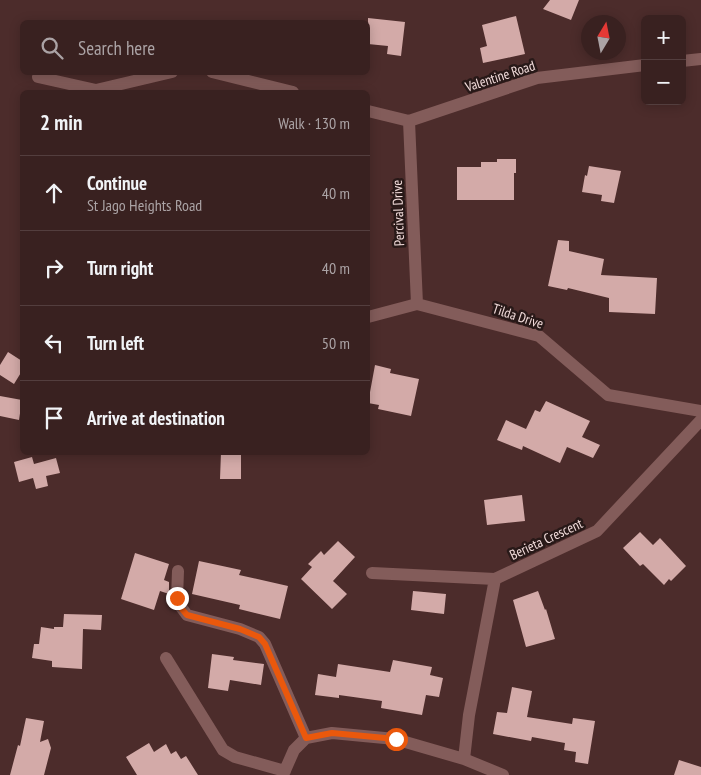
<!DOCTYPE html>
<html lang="en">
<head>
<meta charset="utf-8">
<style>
  body { margin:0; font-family:"PT Sans Narrow",sans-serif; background:#442e2d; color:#f1f3f6 }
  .controls { position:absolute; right:15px; top:15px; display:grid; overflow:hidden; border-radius:8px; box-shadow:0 2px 12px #0003 }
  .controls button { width:45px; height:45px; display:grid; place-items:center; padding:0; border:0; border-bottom:1px solid #533e3e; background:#392120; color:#f1f3f6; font:25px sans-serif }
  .compass { position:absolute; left:581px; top:15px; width:45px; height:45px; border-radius:50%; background:#392120; box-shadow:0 2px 12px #0003; rotate:10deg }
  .stop { position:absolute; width:15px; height:15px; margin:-11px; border:4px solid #ea580c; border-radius:50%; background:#fff }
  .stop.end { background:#ea580c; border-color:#fff; box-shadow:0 1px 5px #0008 }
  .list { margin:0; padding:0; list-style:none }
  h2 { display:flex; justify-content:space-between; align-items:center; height:65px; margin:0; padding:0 20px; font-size:21px }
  h2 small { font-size:16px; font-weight:400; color:#aba3a5 }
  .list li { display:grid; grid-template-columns:32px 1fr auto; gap:15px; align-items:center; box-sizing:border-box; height:75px; padding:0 20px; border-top:1px solid #533e3e }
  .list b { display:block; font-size:19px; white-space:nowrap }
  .list p { margin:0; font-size:16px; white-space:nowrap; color:#aba3a5 }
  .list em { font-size:16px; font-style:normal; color:#aba3a5 }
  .icon { flex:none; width:28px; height:28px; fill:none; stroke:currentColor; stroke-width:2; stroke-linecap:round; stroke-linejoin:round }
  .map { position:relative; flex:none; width:701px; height:775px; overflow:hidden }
  .search { position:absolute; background:#392120; box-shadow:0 2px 12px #0003; left:20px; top:20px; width:350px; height:55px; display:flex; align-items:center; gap:12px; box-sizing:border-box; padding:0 18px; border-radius:8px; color:#aba3a5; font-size:19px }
  .panel { position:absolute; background:#392120; box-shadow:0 2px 12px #0003; left:20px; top:90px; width:350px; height:365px; border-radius:8px }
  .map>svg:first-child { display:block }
</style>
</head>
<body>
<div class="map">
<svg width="701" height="775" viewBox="0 0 701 775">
  <rect width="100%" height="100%" fill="#4c2c2b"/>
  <path fill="#d3aaa8" d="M 550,0 L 579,0 L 571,20 L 543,9 Z
    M 516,16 L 525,54 L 483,63 L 480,48 L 487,46 L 482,25 Z
    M 368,18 L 405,22 L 401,56 L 387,54 L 388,46 L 368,44 Z
    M 497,159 L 516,159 L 516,173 L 514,173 L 514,200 L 457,200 L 457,167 L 481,167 L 481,162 L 497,162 Z
    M 589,166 L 621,171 L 614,203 L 601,201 L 602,195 L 582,192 L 585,175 L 587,176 Z
    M 558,240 L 569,241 L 569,251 L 604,259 L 601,275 L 657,278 L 655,314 L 609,312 L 609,298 L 568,288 L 567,290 L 548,286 Z
    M 8,352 L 22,361 L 22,371 L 14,384 L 0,375 L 0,365 Z
    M 375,365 L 391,369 L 390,373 L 419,379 L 411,416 L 378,409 L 379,405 L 368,403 Z
    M 0,396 L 22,400 L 19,420 L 0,416 Z
    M 546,401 L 590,421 L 582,437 L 600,445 L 593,458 L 567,447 L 560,463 L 523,446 L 522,450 L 497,440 L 506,420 L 526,429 L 535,410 L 540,412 Z
    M 221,452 L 241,452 L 241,479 L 220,479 Z
    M 32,457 L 34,464 L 56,458 L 60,473 L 46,476 L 48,486 L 36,489 L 33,478 L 19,482 L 14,462 Z
    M 522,495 L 525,521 L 487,525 L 484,500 Z
    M 640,532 L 653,545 L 660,538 L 686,566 L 671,581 L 669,579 L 664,585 L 643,564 L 640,566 L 623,548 Z
    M 338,541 L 355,557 L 333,581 L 347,594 L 332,609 L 301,579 L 312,567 L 308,564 L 321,551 L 324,555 Z
    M 135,553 L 169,564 L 164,580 L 169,582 L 169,594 L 160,591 L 154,610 L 121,599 Z
    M 199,561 L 241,570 L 239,575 L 288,586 L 280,619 L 239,609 L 240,605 L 192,594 Z
    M 413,591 L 446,594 L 444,614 L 411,610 Z
    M 538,591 L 545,610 L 546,609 L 555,639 L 526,647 L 513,600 Z
    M 64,614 L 102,615 L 101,630 L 83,629 L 82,669 L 52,667 L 52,661 L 32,658 L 34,644 L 39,644 L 41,627 L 54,629 L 54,627 L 63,627 Z
    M 212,654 L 234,657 L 233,660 L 264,664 L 261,685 L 230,680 L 228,691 L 208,688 Z
    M 393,660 L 432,667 L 430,675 L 443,678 L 439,697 L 426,695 L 422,715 L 381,708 L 382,701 L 339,695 L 339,698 L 315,695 L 318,674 L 336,677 L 338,664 L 390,672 Z
    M 512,687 L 532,691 L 527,717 L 572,724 L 573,718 L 595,721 L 588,764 L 575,762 L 576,752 L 564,750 L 565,743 L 532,737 L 531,741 L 493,734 L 497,712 L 507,713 Z
    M 26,718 L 44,721 L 40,742 L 48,739 L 51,748 L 44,775 L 10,775 L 18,745 L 20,746 Z
    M 149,743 L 154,752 L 166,744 L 171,754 L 176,751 L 181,759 L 186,756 L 198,775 L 137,775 L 126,757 Z
    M 679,760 L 701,767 L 701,775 L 674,775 Z"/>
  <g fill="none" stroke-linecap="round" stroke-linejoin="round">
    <path stroke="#835c5a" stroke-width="12" d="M 682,61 L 701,59
      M 212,72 L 293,92
      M 38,77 L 96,90 L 172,72
      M 368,111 L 409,121 L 537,78 L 645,65
      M 409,121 L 417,304
      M 368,317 L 417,304 L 539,336 L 608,395 L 701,411
      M 178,571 L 177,598 L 181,607 L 187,615 L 240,629 L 259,637 L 265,644 L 306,738
      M 372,573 L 495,579
      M 166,658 L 223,750 L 235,757 L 285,771
      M 464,759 L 469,715 L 495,579 L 597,531 L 701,420
      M 283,775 L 294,750 L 306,738 L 332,733 L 395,739 L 464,759 L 503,775"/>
  </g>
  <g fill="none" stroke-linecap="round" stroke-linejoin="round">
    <path stroke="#ea580c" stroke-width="6" d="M 177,598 L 181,608 L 187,615 L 240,629 L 259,637 L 265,644 L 306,738 L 332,733 L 396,739"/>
  </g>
  <g text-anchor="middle" stroke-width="5" stroke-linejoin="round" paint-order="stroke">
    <g font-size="14" fill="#f3dddc" stroke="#281918">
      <text transform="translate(500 76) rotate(-18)" y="5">Valentine Road</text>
      <text transform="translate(398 213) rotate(-92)" y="5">Percival Drive</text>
      <text transform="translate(518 316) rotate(18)" y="5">Tilda Drive</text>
      <text transform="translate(546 539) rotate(-25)" y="5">Berieta Crescent</text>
    </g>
  </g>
</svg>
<div class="controls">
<button>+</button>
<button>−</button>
</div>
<svg class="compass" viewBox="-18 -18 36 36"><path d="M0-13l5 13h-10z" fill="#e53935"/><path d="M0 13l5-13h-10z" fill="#aba3a5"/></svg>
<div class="stop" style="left:396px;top:739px"></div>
<div class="stop end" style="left:177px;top:598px"></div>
<div class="search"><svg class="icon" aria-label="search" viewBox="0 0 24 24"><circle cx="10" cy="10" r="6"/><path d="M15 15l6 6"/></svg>Search here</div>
<section class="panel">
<h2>2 min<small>Walk · 130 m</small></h2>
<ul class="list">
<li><svg class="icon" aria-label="ahead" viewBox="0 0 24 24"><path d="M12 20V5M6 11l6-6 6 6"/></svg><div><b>Continue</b><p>St Jago Heights Road</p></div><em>40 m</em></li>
<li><svg class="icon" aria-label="right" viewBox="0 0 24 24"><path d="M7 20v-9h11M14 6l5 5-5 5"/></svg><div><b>Turn right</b></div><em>40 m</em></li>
<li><svg class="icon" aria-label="left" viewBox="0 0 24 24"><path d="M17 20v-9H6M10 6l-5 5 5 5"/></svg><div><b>Turn left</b></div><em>50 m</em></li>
<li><svg class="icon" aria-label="arrive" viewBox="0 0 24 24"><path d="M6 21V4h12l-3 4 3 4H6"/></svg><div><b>Arrive at destination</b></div></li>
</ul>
</section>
</div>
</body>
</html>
